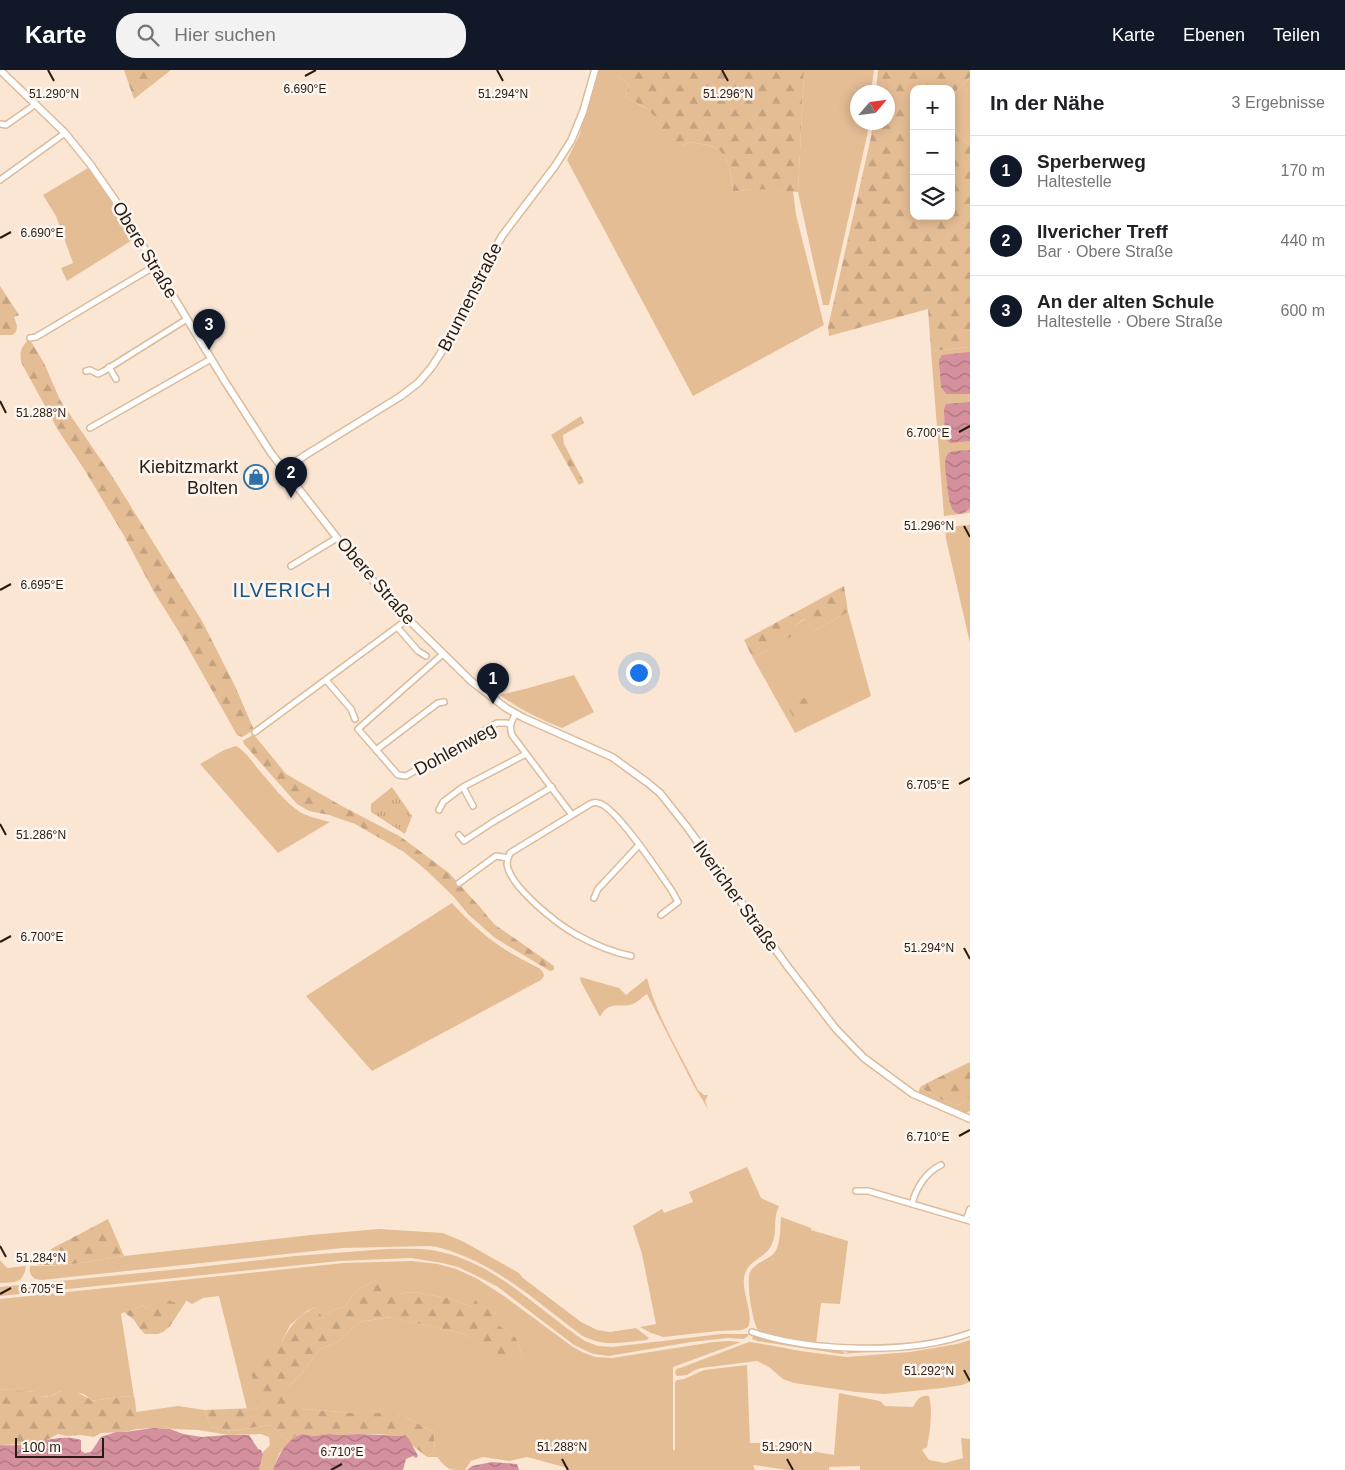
<!DOCTYPE html>
<html lang="de">
<head>
<meta charset="utf-8">
<style>
  body { margin:0; font-family:Arial,sans-serif; background:#f2f2f2; color:#202124 }
  .controls { position:absolute; right:15px; top:15px; display:grid; overflow:hidden; border-radius:10px; box-shadow:0 2px 12px #0003 }
  .controls button { width:45px; height:45px; display:grid; place-items:center; padding:0; border:0; border-bottom:1px solid #e0e0e0; background:#fff; color:#202124; font:25px sans-serif }
  .compass { position:absolute; left:850px; top:15px; width:45px; height:45px; border-radius:50%; background:#fff; box-shadow:0 2px 12px #0003; rotate:62deg }
  .scale { position:absolute; left:15px; bottom:12px; width:89px; box-sizing:border-box; padding-left:5px; border:2px solid #281c10; border-top:0; font-size:14px; line-height:18px; white-space:nowrap; color:#281c10; -webkit-text-stroke:4px #fdf6f0; paint-order:stroke }
  .you { position:absolute; left:638px; top:602px; width:18px; height:18px; margin:-12px; border:4px solid #fff; border-radius:50%; background:#1a73e8; box-shadow:0 0 0 8px #1a73e833 }
  .badge { display:grid; place-items:center; width:32px; height:32px; border-radius:50%; background:#111827; color:#fff; font-size:16px; font-weight:700 }
  .pin { position:absolute; translate:-50% -41px; filter:drop-shadow(0 1px 2px #0008) }
  .pin::after { content:''; position:absolute; top:26px; width:18px; height:15px; background:inherit; clip-path:polygon(0 0,100% 0,50% 100%) }
  .list { margin:0; padding:0; list-style:none }
  h2 { display:flex; justify-content:space-between; align-items:center; height:65px; margin:0; padding:0 20px; font-size:21px }
  h2 small { font-size:16px; font-weight:400; color:#757577 }
  .list li { display:grid; grid-template-columns:32px 1fr auto; gap:15px; align-items:center; box-sizing:border-box; height:70px; padding:0 20px; border-top:1px solid #e0e0e0 }
  .list b { display:block; font-size:19px; white-space:nowrap }
  .list p { margin:0; font-size:16px; white-space:nowrap; color:#757577 }
  .list em { font-size:16px; font-style:normal; color:#757577 }
  .icon { flex:none; width:28px; height:28px; fill:none; stroke:currentColor; stroke-width:2; stroke-linecap:round; stroke-linejoin:round }
  .map { position:relative; flex:none; width:970px; height:1400px; overflow:hidden }
  header { display:flex; align-items:center; gap:30px; box-sizing:border-box; height:70px; padding:0 25px; background:#111827; color:#fff }
  header strong { font-size:24px }
  nav { display:flex; gap:28px; margin-inline-start:auto; font-size:18px }
  .search { width:350px; height:45px; background:#f2f2f2; display:flex; align-items:center; gap:12px; box-sizing:border-box; padding:0 18px; border-radius:20px; color:#757577; font-size:19px }
  main { display:flex }
  aside { flex:1; background:#fff }
  .map>svg:first-child { display:block }
</style>
</head>
<body>
<header>
<strong>Karte</strong>
<div class="search"><svg class="icon" aria-label="search" viewBox="0 0 24 24"><circle cx="10" cy="10" r="6"/><path d="M15 15l6 6"/></svg>Hier suchen</div>
<nav><a>Karte</a><a>Ebenen</a><a>Teilen</a></nav>
</header>
<main>
<div class="map">
<svg width="970" height="1400" viewBox="0 0 970 1400">
  <defs>
    <pattern id="forest-firs" width="22" height="20" patternUnits="userSpaceOnUse" patternTransform="scale(1.25)"><rect width="22" height="20" fill="#e5bd95"/><path d="M5 1l3.5 6h-7zM16 11l3.5 6h-7z" fill="#c4a27f"/></pattern>
    <pattern id="park-tufts" width="24" height="20" patternUnits="userSpaceOnUse" patternTransform="scale(1.25)"><rect width="24" height="20" fill="#e5bd95"/><path d="M3 7l-1-3M5 7V3M7 7l1-3M15 17l-1-3M17 17v-4M19 17l1-3" fill="none" stroke="#c4a27f"/></pattern>
    <pattern id="water-waves" width="16" height="10" patternUnits="userSpaceOnUse" patternTransform="scale(1.25)"><rect width="16" height="10" fill="#d4909d"/><path d="M0 5q4-4 8 0t8 0" fill="none" stroke="#ac757f"/></pattern>
  </defs>
  <rect width="100%" height="100%" fill="#fae6d3"/>
  <path fill="#e5bd95" d="M 598,0 L 617,0 L 617,6 L 629,14 L 626,27 L 652,42 L 657,48 L 661,58 L 682,76 L 691,72 C 697,74 709,74 714,77 C 730,85 731,106 733,122 L 753,119 L 793,121 L 796,145 L 824,255 L 693,326 L 567,90 L 579,66 Z
    M 804,0 L 874,0 L 871,22 L 858,22 L 858,52 L 869,53 L 867,66 L 829,235 L 823,235 L 798,122 Z
    M 970,7 L 970,75 L 962,68 L 951,53 L 951,29 L 955,22 Z
    M 88,98 L 108,126 L 134,169 L 67,211 L 61,198 L 73,193 L 56,146 L 43,125 Z
    M 970,277 L 970,441 L 969,443 L 944,446 L 931,281 Z
    M 970,455 L 970,573 L 946,469 L 945,457 Z
    M 848,542 L 871,626 L 795,663 L 753,588 L 798,562 L 795,555 L 805,549 L 815,560 Z
    M 574,605 L 594,642 L 562,658 C 539,649 519,639 500,625 L 525,619 Z
    M 236,676 C 245,681 252,691 258,699 C 271,713 283,731 300,742 C 308,747 320,749 330,752 L 278,783 L 200,694 L 224,680 Z
    M 452,833 C 479,863 503,881 539,898 L 543,902 L 544,906 L 541,910 L 372,1001 L 306,926 Z
    M 580,907 L 619,918 L 626,925 L 647,908 C 656,945 681,985 698,1020 L 704,1025 L 708,1025 L 705,1031 L 708,1039 L 694,1016 L 647,924 C 642,927 638,932 633,934 C 622,939 609,929 600,947 L 581,912 Z
    M 920,1017 C 932,1025 945,1033 959,1035 L 970,1027 L 970,1041 L 964,1044 L 921,1024 L 919,1021 Z
    M 747,1097 L 761,1128 L 779,1136 C 772,1150 778,1162 772,1174 C 765,1190 747,1189 744,1208 C 742,1223 754,1244 748,1257 L 742,1260 L 718,1261 L 663,1267 L 651,1263 L 640,1257 L 656,1254 L 642,1184 L 633,1156 L 662,1139 L 664,1143 L 693,1132 L 689,1122 Z
    M 781,1147 L 811,1158 L 811,1160 L 848,1171 L 840,1234 L 821,1233 L 816,1274 L 764,1264 C 761,1263 760,1262 758,1260 C 752,1251 746,1211 750,1202 C 755,1192 769,1190 775,1182 C 781,1173 780,1157 781,1147 Z
    M 379,1159 L 443,1163 L 464,1172 L 519,1203 L 523,1208 L 581,1252 L 597,1260 L 610,1262 L 636,1258 L 649,1268 L 647,1270 C 622,1272 605,1278 581,1265 C 541,1235 503,1200 456,1183 C 448,1180 439,1177 430,1176 L 342,1178 L 42,1210 L 35,1209 C 30,1205 29,1202 30,1196 L 67,1195 L 124,1186 L 311,1165 Z
    M 387,1179 C 403,1179 421,1178 437,1181 C 496,1193 537,1239 585,1271 L 598,1276 L 612,1277 L 721,1264 L 748,1264 L 748,1266 L 744,1269 L 728,1268 L 691,1272 L 609,1286 L 593,1284 L 574,1275 L 498,1217 L 475,1205 L 458,1197 L 442,1193 L 411,1188 L 339,1191 L 0,1226 L 0,1217 L 190,1198 L 295,1186 Z
    M 0,1190 L 7,1198 L 26,1196 C 23,1214 15,1212 0,1213 Z
    M 412,1191 L 438,1194 L 456,1199 L 476,1208 L 504,1226 L 573,1277 L 582,1282 L 595,1287 L 612,1288 L 714,1272 L 729,1271 L 741,1272 L 673,1297 L 673,1380 L 675,1380 L 675,1312 L 677,1310 L 684,1309 L 704,1300 L 747,1295 L 750,1373 L 763,1373 L 834,1385 L 839,1323 L 880,1331 L 885,1336 L 913,1337 C 917,1330 920,1325 929,1326 C 933,1339 930,1363 927,1377 L 922,1380 L 929,1390 L 945,1393 L 963,1388 L 961,1368 L 970,1369 L 970,1400 L 860,1400 L 860,1396 L 829,1397 L 829,1400 L 788,1400 L 753,1395 L 755,1400 L 569,1400 L 564,1397 L 527,1387 L 509,1391 L 483,1387 L 471,1391 L 465,1400 C 448,1400 448,1400 437,1387 L 427,1387 L 435,1381 L 434,1362 L 397,1343 L 354,1343 L 305,1339 L 287,1335 L 287,1318 L 301,1304 L 320,1279 L 340,1271 L 359,1252 L 391,1247 L 464,1264 L 505,1287 L 523,1288 L 516,1268 L 491,1250 L 496,1243 L 476,1229 L 471,1237 L 453,1229 L 413,1222 L 397,1224 L 376,1210 L 355,1221 L 346,1236 L 333,1240 L 323,1248 L 316,1237 L 307,1241 L 290,1255 L 281,1273 L 271,1283 L 258,1338 L 247,1339 L 219,1226 L 203,1228 L 192,1234 L 187,1231 L 172,1232 L 153,1231 L 147,1239 L 143,1235 L 135,1239 L 124,1240 L 124,1242 L 121,1244 L 134,1327 L 125,1326 L 92,1331 L 84,1324 L 61,1321 L 50,1326 L 38,1326 L 36,1322 L 0,1319 L 0,1229 L 344,1193 Z
    M 753,1266 L 842,1279 L 842,1282 L 847,1283 L 848,1280 L 933,1274 L 957,1270 L 957,1271 L 919,1278 L 841,1284 L 757,1271 L 752,1269 Z
    M 970,1270 L 970,1312 L 962,1315 L 943,1318 L 884,1324 L 856,1322 L 794,1313 L 783,1309 L 769,1297 L 757,1291 L 701,1298 L 695,1300 L 687,1305 L 677,1306 L 675,1303 L 676,1299 L 680,1298 L 749,1272 L 769,1275 L 800,1281 L 847,1287 L 910,1282 L 957,1274 Z
    M 178,1336 L 205,1340 L 211,1357 L 232,1361 L 271,1355 L 289,1372 L 279,1384 L 273,1400 L 259,1400 L 263,1384 L 263,1382 L 270,1375 L 269,1367 L 261,1364 L 229,1365 L 198,1360 L 153,1358 L 137,1359 L 138,1355 L 136,1342 Z"/>
  <path fill="url(#forest-firs)" d="M 124,0 L 171,0 L 134,29 Z
    M 617,0 L 804,0 L 798,122 L 753,119 L 733,122 C 731,106 730,85 714,77 C 709,74 698,74 691,72 L 675,79 L 665,75 L 658,67 C 664,44 643,37 626,27 L 629,14 L 617,6 Z
    M 878,0 L 970,0 L 970,7 L 955,22 L 951,29 L 951,19 L 914,19 L 914,146 L 951,146 L 951,53 L 962,68 L 970,75 L 970,277 L 931,281 L 928,239 L 829,266 L 828,257 L 871,67 L 873,53 L 888,52 L 888,22 L 876,22 Z
    M 0,216 L 19,245 L 14,247 L 17,256 L 16,262 L 12,265 L 0,265 Z
    M 29,270 L 30,270 L 44,293 L 60,330 L 112,406 L 202,551 L 235,616 L 254,660 L 242,667 L 237,665 L 179,562 L 154,522 L 123,464 L 84,399 L 58,360 L 22,294 C 19,284 20,277 29,270 Z
    M 581,346 L 584,353 L 563,365 L 564,374 L 584,412 L 579,415 L 551,365 Z
    M 844,516 L 848,542 L 815,560 L 804,549 L 795,555 L 799,562 L 753,588 L 744,570 Z
    M 819,621 L 822,627 L 819,633 L 794,648 L 787,636 Z
    M 252,665 L 255,666 L 286,704 L 340,735 L 401,767 L 449,803 L 479,836 L 494,854 L 554,896 L 554,900 L 550,901 L 495,868 L 468,844 L 453,826 L 426,800 L 404,782 L 355,754 L 329,745 L 309,741 L 297,734 L 244,674 L 243,671 Z
    M 970,992 L 970,1027 L 959,1035 C 945,1033 932,1025 920,1017 L 927,1013 Z
    M 108,1149 L 124,1186 L 67,1195 L 37,1195 L 35,1191 L 53,1178 Z
    M 376,1210 L 396,1220 L 398,1224 L 413,1222 L 453,1229 L 471,1237 L 476,1229 L 488,1234 L 496,1243 L 492,1250 L 516,1268 L 523,1288 L 505,1288 L 464,1264 L 390,1247 L 359,1252 L 340,1271 L 320,1279 L 301,1304 L 287,1318 L 287,1334 L 305,1339 L 354,1343 L 397,1343 L 434,1362 L 435,1381 L 427,1387 L 412,1375 L 409,1369 L 400,1366 L 377,1364 L 358,1364 L 341,1365 L 329,1364 L 314,1366 L 302,1364 L 296,1366 L 289,1372 L 271,1355 L 231,1361 L 211,1357 L 205,1340 L 258,1338 L 250,1294 L 271,1283 L 268,1271 L 281,1273 C 290,1256 298,1245 316,1237 L 323,1248 L 333,1240 L 346,1236 L 355,1221 Z
    M 162,1224 L 172,1232 L 187,1230 L 170,1256 L 163,1262 L 158,1264 L 145,1264 L 140,1259 L 134,1250 L 124,1242 L 124,1240 L 135,1239 L 143,1235 L 147,1239 L 153,1231 Z
    M 0,1319 L 37,1322 L 38,1326 C 42,1326 46,1327 50,1326 C 54,1325 58,1322 62,1321 C 73,1320 84,1325 92,1331 L 125,1326 L 134,1327 C 136,1331 135,1334 136,1339 C 137,1347 140,1351 137,1359 L 124,1362 L 101,1363 L 94,1367 L 81,1365 L 67,1366 L 58,1364 L 45,1371 L 25,1374 L 0,1375 Z"/>
  <path fill="url(#park-tufts)" d="M 392,717 L 412,746 L 405,764 L 371,742 L 371,734 Z"/>
  <path fill="url(#water-waves)" d="M 970,282 L 970,324 L 946,324 L 941,317 L 939,290 L 942,285 Z
    M 970,332 L 970,371 L 950,373 L 945,368 L 944,339 L 946,334 Z
    M 970,380 L 970,438 C 950,457 948,425 947,413 C 946,405 943,392 947,385 C 951,379 964,381 970,380 Z
    M 153,1358 L 170,1359 L 183,1364 L 202,1367 L 227,1365 L 249,1365 L 258,1379 L 261,1380 L 263,1384 L 259,1400 L 0,1400 L 0,1375 C 8,1375 16,1376 25,1374 C 45,1372 61,1364 81,1370 L 81,1381 L 85,1383 L 91,1382 L 101,1367 L 116,1362 L 125,1362 Z
    M 302,1364 L 314,1366 L 329,1364 L 341,1365 L 358,1364 L 404,1366 L 409,1369 L 418,1386 L 416,1388 L 413,1386 L 406,1389 L 403,1400 L 273,1400 C 279,1385 286,1369 302,1364 Z
    M 492,1392 L 517,1394 L 519,1400 L 467,1400 L 472,1396 Z"/>
  <g fill="none" stroke-linecap="round" stroke-linejoin="round">
    <defs>
      <path id="minor" d="M 0,54 L 6,55 L 36,34
        M 0,110 L 65,63
        M 30,268 L 36,267 L 155,196
        M 109,297 L 116,309
        M 86,301 L 90,300 L 98,304 L 104,301 L 187,249
        M 90,358 L 211,289
        M 291,496 L 337,468
        M 398,558 L 418,581 L 426,586
        M 443,584 L 358,659 L 398,705 L 406,706 L 497,653 L 506,653 L 510,654
        M 326,610 L 351,639 L 355,649
        M 516,644 C 511,651 509,656 512,665 L 572,745
        M 255,662 L 408,549
        M 376,680 L 438,633 L 444,632
        M 473,736 L 463,717 L 526,684
        M 439,740 L 443,732 L 463,717
        M 459,765 L 464,771 L 493,752 L 552,717
        M 459,813 L 496,786 L 508,788
        M 594,828 L 598,819 L 639,775
        M 631,886 C 612,882 593,874 577,865 C 557,854 510,817 507,794 C 507,790 508,787 510,783 L 590,734 C 592,733 595,732 598,733 C 615,735 660,804 672,821 L 678,832 L 661,845
        M 856,1121 L 868,1121 L 970,1151
        M 912,1134 C 916,1118 926,1102 941,1095
        M 966,1150 L 970,1139
        M 752,1262 C 811,1282 911,1285 970,1263"/>
      <path id="tertiary" d="M 0,0 L 65,63 L 90,94 L 115,130 L 224,310 L 271,383 L 341,473 L 366,503 L 408,549 L 471,611 L 506,638 L 524,648 L 612,687 L 648,713 L 660,723 L 687,757 L 788,897 L 836,959 L 864,988 L 913,1024 L 970,1049
        M 283,401 L 304,386 L 401,326 L 418,313 L 431,298 L 444,278 L 482,201 L 502,166 L 555,96 L 571,71 L 583,42 L 595,0"/>
    </defs>
    <use href="#minor" stroke="#dbbb9b" stroke-width="8"/>
    <use href="#tertiary" stroke="#dbbb9b" stroke-width="9"/>
    <use href="#minor" stroke="#fff" stroke-width="5"/>
    <use href="#tertiary" stroke="#fff" stroke-width="6"/>
  </g>
  <path fill="none" stroke="#281c10" stroke-width="2" d="M 48,0 L 54,11M 497,0 L 503,11M 722,0 L 728,11M 305,6 L 316,0M 0,168 L 11,162M 0,331 L 6,343M 959,362 L 970,356M 964,456 L 970,467M 0,520 L 11,514M 959,714 L 970,708M 0,754 L 6,765M 0,872 L 11,866M 964,878 L 970,889M 959,1066 L 970,1060M 0,1176 L 6,1187M 0,1224 L 11,1218M 964,1300 L 970,1311M 562,1389 L 568,1400M 787,1389 L 793,1400M 331,1400 L 342,1394"/>
  <defs>
    <symbol id="shop-ring" viewBox="-11 -11 22 22"><circle r="9.5" fill="#fdf6f0" stroke="#2f70a6" stroke-width="1.5"/><path d="M-5-2.5h2.3a2.7 3.5 0 0 1 5.4 0H5L5.5 6h-11ZM-1.5-2.5h3a1.5 2.3 0 0 0-3 0Z" fill="#2f70a6"/></symbol>
  </defs>
  <g fill-rule="evenodd">
    <use href="#shop-ring" x="242" y="393" width="28" height="28"/>
  </g>
  <g text-anchor="middle" stroke-width="5" stroke-linejoin="round" paint-order="stroke">
    <g font-size="18" fill="#281c10" stroke="#fdf6f0">
      <text transform="translate(145 180) rotate(59)" y="6">Obere Straße</text>
      <text transform="translate(470 227) rotate(-63)" y="6">Brunnenstraße</text>
      <text transform="translate(376 511) rotate(49)" y="6">Obere Straße</text>
      <text transform="translate(455 679) rotate(-29)" y="6">Dohlenweg</text>
      <text transform="translate(736 826) rotate(54)" y="6">Ilvericher Straße</text>
    </g>
    <g font-size="18" fill="#281c10" stroke="#fdf6f0" text-anchor="end">
      <text x="238" y="403">Kiebitzmarkt<tspan x="238" dy="21">Bolten</tspan></text>
    </g>
    <g font-size="20" letter-spacing="1" fill="#1a5787" stroke="#fdf6f0">
      <text x="282" y="527">ILVERICH</text>
    </g>
  </g>
  <g font-size="12" text-anchor="middle" fill="#281c10" stroke="#fdf6f0" stroke-width="5" stroke-linejoin="round" paint-order="stroke">
    <text x="305" y="23">6.690°E</text>
    <text x="54" y="28">51.290°N</text>
    <text x="503" y="28">51.294°N</text>
    <text x="728" y="28">51.296°N</text>
    <text x="42" y="167">6.690°E</text>
    <text x="41" y="347">51.288°N</text>
    <text x="928" y="367">6.700°E</text>
    <text x="929" y="460">51.296°N</text>
    <text x="42" y="519">6.695°E</text>
    <text x="928" y="719">6.705°E</text>
    <text x="41" y="769">51.286°N</text>
    <text x="42" y="871">6.700°E</text>
    <text x="929" y="882">51.294°N</text>
    <text x="928" y="1071">6.710°E</text>
    <text x="41" y="1192">51.284°N</text>
    <text x="42" y="1223">6.705°E</text>
    <text x="929" y="1305">51.292°N</text>
    <text x="562" y="1381">51.288°N</text>
    <text x="787" y="1381">51.290°N</text>
    <text x="342" y="1386">6.710°E</text>
  </g>
</svg>
<div class="controls">
<button>+</button>
<button>−</button>
<button><svg class="icon" aria-label="layers" viewBox="0 0 24 24"><path d="M12 4l9 5-9 5-9-5zM3 14l9 5 9-5"/></svg></button>
</div>
<svg class="compass" viewBox="-18 -18 36 36"><path d="M0-13l5 13h-10z" fill="#e53935"/><path d="M0 13l5-13h-10z" fill="#757577"/></svg>
<div class="scale">100 m</div>
<div class="you"></div>
<div class="pin badge" style="left:493px;top:634px">1</div>
<div class="pin badge" style="left:291px;top:428px">2</div>
<div class="pin badge" style="left:209px;top:280px">3</div>
</div>
<aside>
<h2>In der Nähe<small>3 Ergebnisse</small></h2>
<ul class="list">
<li><span class="badge">1</span><div><b>Sperberweg</b><p>Haltestelle</p></div><em>170 m</em></li>
<li><span class="badge">2</span><div><b>Ilvericher Treff</b><p>Bar · Obere Straße</p></div><em>440 m</em></li>
<li><span class="badge">3</span><div><b>An der alten Schule</b><p>Haltestelle · Obere Straße</p></div><em>600 m</em></li>
</ul>
</aside>
</main>
</body>
</html>
